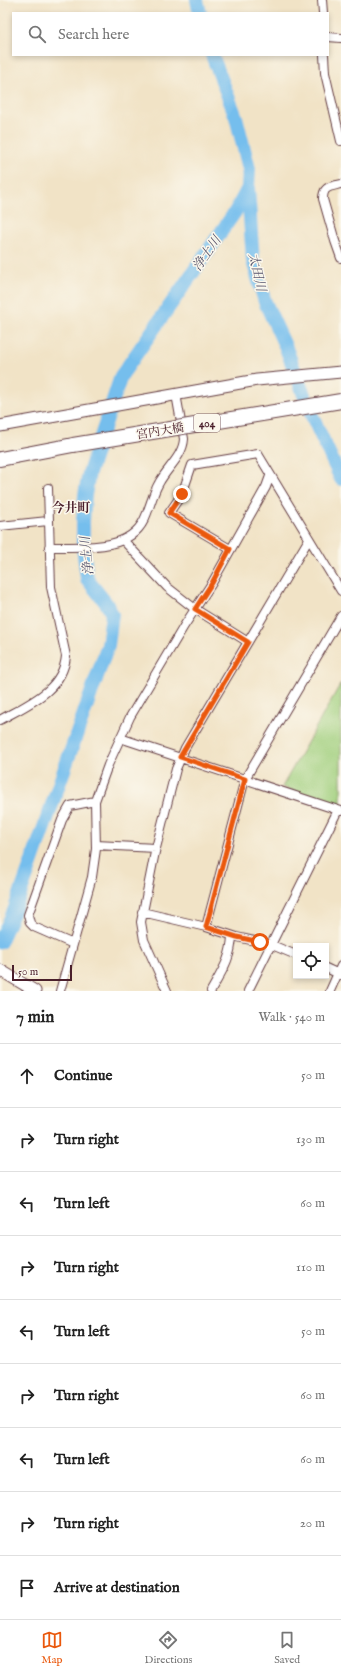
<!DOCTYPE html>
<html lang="en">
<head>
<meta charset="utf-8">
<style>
  body { margin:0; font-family:"IM FELL English","Noto Serif JP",serif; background:#f2f2f2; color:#222 }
  .controls { position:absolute; right:12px; bottom:12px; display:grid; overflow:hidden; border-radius:0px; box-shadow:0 2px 6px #0003 }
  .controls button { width:36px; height:36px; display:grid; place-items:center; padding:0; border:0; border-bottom:1px solid #e0e0e0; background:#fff; color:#222; font:20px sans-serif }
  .scale { position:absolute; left:12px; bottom:10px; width:60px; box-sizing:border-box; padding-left:4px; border:2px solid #4a1f2b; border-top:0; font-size:11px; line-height:14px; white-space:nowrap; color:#4a1f2b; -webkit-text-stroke:3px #fbf7ec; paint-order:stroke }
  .stop { position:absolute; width:12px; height:12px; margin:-9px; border:3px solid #ea580c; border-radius:50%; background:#fff }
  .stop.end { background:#ea580c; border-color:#fff; box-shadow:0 1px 4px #0008 }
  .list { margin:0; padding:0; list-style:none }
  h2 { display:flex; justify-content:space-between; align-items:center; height:52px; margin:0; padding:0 16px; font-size:17px }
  h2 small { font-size:13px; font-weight:400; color:#767676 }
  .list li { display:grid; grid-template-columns:26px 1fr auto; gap:12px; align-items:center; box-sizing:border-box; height:64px; padding:0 16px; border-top:1px solid #e0e0e0 }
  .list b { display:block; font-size:15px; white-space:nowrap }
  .list em { font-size:13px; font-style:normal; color:#767676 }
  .icon { flex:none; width:22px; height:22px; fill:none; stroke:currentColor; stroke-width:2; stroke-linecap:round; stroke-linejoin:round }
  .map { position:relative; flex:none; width:341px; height:991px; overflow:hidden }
  .search { position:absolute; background:#fff; box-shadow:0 2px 6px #0003; left:12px; right:12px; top:12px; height:44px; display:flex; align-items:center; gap:10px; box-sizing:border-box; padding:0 14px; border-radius:0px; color:#767676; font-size:15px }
  .sheet { height:628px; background:#fff }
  nav { display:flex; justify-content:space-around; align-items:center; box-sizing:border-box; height:56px; border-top:1px solid #e0e0e0; background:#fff; font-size:11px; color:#767676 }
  nav a { display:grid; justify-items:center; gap:2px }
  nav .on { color:#ea580c }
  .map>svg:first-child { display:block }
</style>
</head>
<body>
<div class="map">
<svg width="341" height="991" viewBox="0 0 341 991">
  <rect width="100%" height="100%" fill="#fbf7ec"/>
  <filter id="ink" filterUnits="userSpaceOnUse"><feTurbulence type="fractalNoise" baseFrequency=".025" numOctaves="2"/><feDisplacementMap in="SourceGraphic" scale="8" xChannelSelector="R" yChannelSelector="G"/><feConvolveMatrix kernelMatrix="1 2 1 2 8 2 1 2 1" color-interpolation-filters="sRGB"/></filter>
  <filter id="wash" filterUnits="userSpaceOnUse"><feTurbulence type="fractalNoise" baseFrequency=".012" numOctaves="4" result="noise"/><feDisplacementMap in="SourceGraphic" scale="16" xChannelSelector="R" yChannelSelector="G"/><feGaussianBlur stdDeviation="0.9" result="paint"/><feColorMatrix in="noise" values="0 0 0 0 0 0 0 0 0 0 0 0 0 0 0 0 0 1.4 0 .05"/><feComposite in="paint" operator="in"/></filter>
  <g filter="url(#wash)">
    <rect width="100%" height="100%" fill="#f1e3c6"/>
    <path fill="#a0cf7d" stroke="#757754" d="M 341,683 L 341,806 L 282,787 Z"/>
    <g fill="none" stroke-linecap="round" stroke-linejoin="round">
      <path stroke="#74beed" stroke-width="14" d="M 197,0 L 200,13
        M 212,55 L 236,117 L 249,169 L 248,188 L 253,261 L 265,302 L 286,348 L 312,416 L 341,479
        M 0,942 L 14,911 L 30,867 L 108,645 L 112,614 L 106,603 L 87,579 L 83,547 L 83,521 L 85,495 L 89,473 L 121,376 L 235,212 L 248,188"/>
    </g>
  </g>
  <g filter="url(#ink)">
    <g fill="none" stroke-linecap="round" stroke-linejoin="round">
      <defs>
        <path id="street" d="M 322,0 L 323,13
          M 328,37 L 341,38
          M 324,55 L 325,73 L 341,141
          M 341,184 C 330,187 323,186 323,199 L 335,241 L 341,258
          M 0,526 L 48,521
          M 123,540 L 167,587 L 195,609 L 248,642
          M 49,547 C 79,546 128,553 144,520 C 150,508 152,495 159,483 C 167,468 183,456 184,439 L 176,394
          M 230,549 L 169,513 L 182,494 L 192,465 L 258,454 L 341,591
          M 0,720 C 26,705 63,691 66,656 L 51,587 L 48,488
          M 120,738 L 341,811
          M 96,845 L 156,848
          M 142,912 L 206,927 L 237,937 L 272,945 L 296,955
          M 206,927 L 245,779 L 341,616
          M 73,944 L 34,927 L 30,923 L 28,915 L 62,820 L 70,806 L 95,801
          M 326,968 L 341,975
          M 60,991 L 92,877 L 96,849 L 95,801 L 108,765 L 130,717 L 184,626 L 212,583 L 266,487 L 270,476
          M 167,991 L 144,940 L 141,922 L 155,852 L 176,769 L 185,748 L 309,539
          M 211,991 C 222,971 231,959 232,936
          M 248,991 L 338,810
          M 330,991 L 341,966"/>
        <path id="secondary" d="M 0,426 L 257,380 L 341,372
          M 0,970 L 35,991"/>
        <path id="highway" d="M 0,459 L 73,445"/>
      </defs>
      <use href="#street" stroke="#633c42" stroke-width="10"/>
      <use href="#secondary" stroke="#633c42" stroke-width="13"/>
      <use href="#highway" stroke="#633c42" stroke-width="16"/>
      <use href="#street" stroke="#fff" stroke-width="8"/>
      <use href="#secondary" stroke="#fff" stroke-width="11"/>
      <use href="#highway" stroke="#fff" stroke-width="14"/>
      <defs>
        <path id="highway-bridge" d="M 73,445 L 341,401"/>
      </defs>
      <use href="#highway-bridge" stroke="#633c42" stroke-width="16" stroke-linecap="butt"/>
      <use href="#highway-bridge" stroke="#fff" stroke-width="14"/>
    </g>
  </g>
  <g fill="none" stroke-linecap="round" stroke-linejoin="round" filter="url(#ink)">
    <path stroke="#ea580c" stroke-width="5" d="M 182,494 L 169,513 L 230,549 L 212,583 L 195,609 L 248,642 L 180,757 L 245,779 L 206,927 L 237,937 L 260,942"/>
  </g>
  <g text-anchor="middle" stroke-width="3" stroke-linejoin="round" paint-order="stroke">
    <rect fill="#fbf7ec" stroke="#7f6065" stroke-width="1" x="194" y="414" width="26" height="18" rx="3"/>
    <g font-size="11" font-weight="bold" fill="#4a1f2b">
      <text x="207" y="427">404</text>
    </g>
    <g font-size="12" fill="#4a1f2b" stroke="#fbf7ec">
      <text transform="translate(160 431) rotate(-9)" y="4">宮内大橋</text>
    </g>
    <g font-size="13" font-style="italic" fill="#59576f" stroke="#fbf7ec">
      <text transform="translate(206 253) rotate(-55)" y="5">浄土川</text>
      <text transform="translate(258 272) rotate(77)" y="5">太田川</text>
      <text transform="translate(86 556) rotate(-96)" y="5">浄土川</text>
    </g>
    <g font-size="13" font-weight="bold" fill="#4a1f2b" stroke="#fbf7ec">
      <text x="71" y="512">今井町</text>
    </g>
  </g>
</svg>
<div class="controls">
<button><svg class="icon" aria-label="locate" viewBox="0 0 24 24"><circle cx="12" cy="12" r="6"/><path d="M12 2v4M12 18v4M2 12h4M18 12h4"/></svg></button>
</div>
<div class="scale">50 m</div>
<div class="stop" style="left:260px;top:942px"></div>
<div class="stop end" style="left:182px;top:494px"></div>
<div class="search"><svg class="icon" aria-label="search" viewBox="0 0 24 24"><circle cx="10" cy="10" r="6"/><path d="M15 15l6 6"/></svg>Search here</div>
</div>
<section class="sheet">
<h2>7 min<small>Walk · 540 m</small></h2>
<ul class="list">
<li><svg class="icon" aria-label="ahead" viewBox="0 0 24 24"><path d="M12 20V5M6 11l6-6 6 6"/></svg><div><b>Continue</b></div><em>50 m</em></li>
<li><svg class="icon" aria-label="right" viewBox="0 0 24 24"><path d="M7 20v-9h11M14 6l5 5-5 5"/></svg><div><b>Turn right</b></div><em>130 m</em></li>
<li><svg class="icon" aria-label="left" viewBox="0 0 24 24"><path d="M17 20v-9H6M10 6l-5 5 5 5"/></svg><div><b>Turn left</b></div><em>60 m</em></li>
<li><svg class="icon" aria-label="right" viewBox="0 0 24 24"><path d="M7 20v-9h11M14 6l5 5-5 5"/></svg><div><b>Turn right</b></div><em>110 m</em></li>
<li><svg class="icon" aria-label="left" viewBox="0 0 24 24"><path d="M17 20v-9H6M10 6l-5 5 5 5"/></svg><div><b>Turn left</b></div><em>50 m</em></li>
<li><svg class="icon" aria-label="right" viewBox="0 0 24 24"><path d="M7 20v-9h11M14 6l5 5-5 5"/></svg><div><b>Turn right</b></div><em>60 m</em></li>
<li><svg class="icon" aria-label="left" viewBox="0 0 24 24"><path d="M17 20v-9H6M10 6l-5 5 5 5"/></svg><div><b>Turn left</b></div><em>60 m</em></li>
<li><svg class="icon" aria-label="right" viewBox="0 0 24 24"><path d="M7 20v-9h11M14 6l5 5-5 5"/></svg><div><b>Turn right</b></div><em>20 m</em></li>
<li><svg class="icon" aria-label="arrive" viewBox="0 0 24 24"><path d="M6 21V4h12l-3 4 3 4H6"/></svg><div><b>Arrive at destination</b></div></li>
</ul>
</section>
<nav>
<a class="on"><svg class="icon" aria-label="map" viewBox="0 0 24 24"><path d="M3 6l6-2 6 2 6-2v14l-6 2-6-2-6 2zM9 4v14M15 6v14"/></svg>Map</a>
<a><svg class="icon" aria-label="directions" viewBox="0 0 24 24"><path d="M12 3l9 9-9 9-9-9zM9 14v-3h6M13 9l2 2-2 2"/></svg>Directions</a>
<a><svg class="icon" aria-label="saved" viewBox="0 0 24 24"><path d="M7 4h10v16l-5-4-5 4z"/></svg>Saved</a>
</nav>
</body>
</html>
